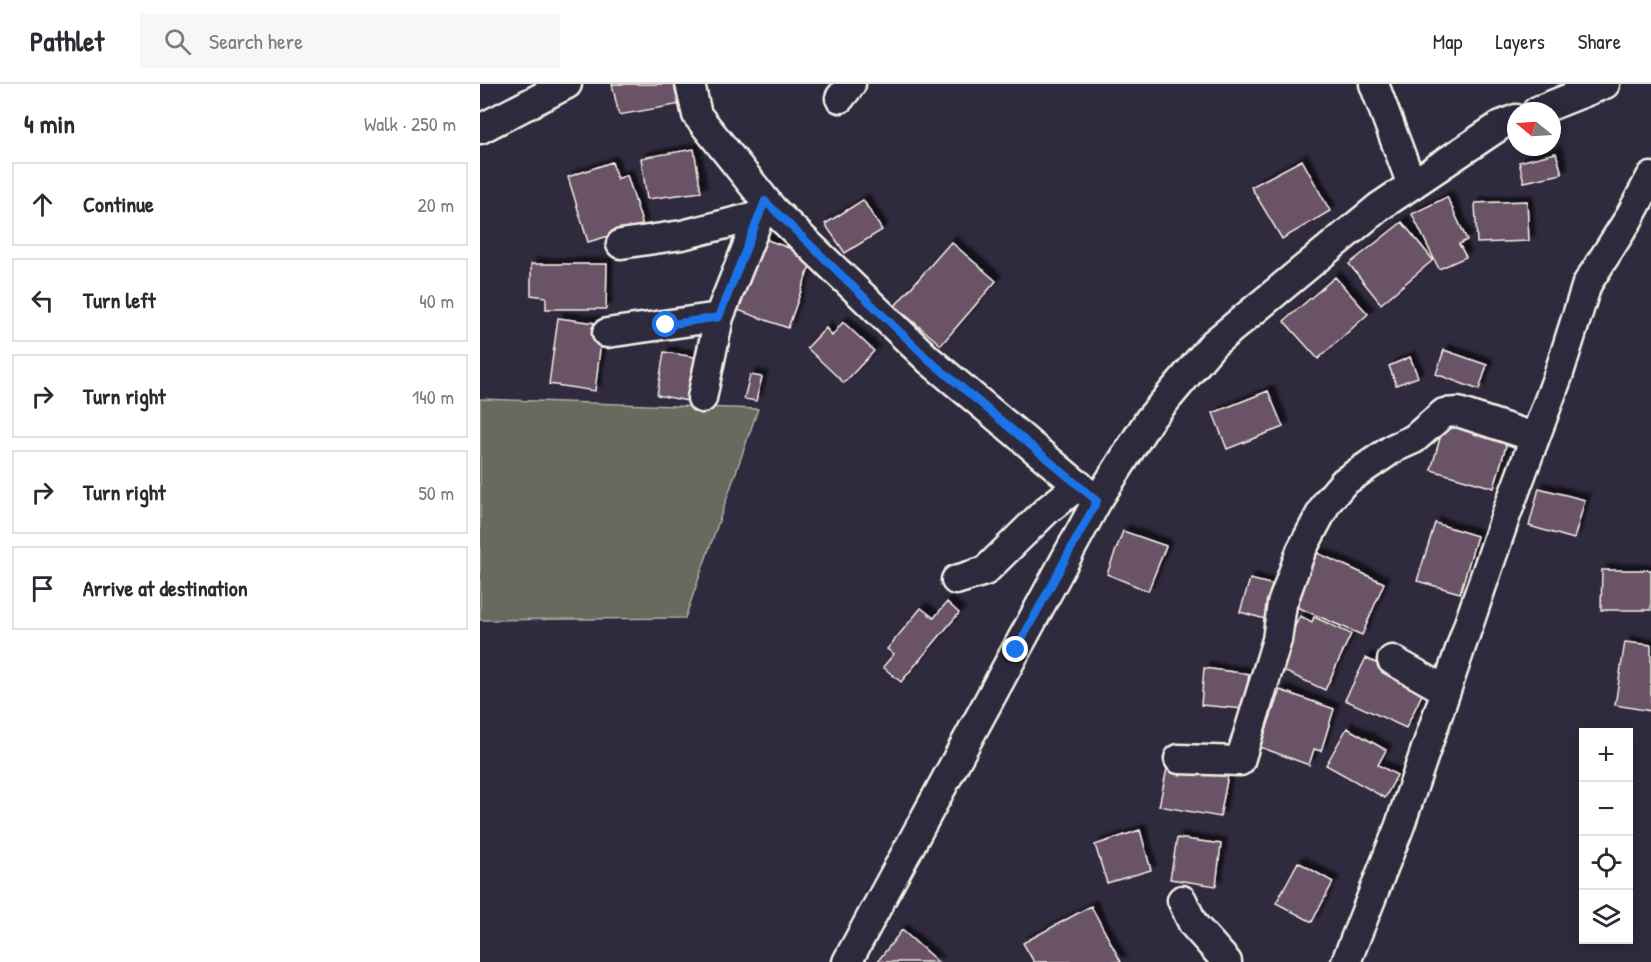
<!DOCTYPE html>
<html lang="en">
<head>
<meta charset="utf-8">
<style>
  body { margin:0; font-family:"Patrick Hand",sans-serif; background:#f7f7f7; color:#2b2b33 }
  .controls { position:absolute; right:18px; bottom:18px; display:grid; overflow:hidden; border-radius:0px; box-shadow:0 3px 15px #0003 }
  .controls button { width:54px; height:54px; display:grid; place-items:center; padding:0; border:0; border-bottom:2px solid #e1e1e2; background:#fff; color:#2b2b33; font:30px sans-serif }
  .compass { position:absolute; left:1027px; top:18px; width:54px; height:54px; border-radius:50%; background:#fff; box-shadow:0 3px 15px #0003; rotate:288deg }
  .stop { position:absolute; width:18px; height:18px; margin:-14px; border:4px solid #1a73e8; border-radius:50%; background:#fff }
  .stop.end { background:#1a73e8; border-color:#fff; box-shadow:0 2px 6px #0008 }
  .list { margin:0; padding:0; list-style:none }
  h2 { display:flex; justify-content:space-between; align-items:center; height:78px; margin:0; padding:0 24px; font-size:26px }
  h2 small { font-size:20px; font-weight:400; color:#7c7c81 }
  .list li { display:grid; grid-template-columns:39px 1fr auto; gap:18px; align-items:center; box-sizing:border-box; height:84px; margin:0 12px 12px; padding:0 12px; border:2px solid #e1e1e2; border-radius:0px }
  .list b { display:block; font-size:22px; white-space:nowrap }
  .list em { font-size:20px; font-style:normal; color:#7c7c81 }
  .icon { flex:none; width:33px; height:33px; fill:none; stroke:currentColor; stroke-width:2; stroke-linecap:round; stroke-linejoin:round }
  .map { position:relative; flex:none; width:1171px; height:878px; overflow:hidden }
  header { display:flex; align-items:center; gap:36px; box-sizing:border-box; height:84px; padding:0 30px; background:#fff; border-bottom:2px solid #e1e1e2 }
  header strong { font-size:28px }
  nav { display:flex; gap:33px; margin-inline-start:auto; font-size:21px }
  .search { width:420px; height:54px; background:#f7f7f7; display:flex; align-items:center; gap:15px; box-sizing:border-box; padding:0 21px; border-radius:0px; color:#7c7c81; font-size:22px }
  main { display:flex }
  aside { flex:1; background:#fff }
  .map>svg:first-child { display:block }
</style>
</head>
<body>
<header>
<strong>Pathlet</strong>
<div class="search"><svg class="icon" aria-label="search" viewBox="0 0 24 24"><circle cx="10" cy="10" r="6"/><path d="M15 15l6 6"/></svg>Search here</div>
<nav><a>Map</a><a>Layers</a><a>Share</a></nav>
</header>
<main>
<aside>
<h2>4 min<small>Walk · 250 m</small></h2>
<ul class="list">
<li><svg class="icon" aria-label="ahead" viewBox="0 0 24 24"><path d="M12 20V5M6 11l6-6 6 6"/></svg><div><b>Continue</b></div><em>20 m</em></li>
<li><svg class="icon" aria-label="left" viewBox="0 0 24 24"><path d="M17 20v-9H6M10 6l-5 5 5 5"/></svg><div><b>Turn left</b></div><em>40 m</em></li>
<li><svg class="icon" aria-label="right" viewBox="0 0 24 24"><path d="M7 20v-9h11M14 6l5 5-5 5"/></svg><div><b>Turn right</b></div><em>140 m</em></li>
<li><svg class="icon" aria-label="right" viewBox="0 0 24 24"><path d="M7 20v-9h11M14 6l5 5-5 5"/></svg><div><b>Turn right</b></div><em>50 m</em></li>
<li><svg class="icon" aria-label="arrive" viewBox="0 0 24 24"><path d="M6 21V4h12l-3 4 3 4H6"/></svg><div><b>Arrive at destination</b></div></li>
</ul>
</aside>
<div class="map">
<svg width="1171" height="878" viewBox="0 0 1171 878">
  <defs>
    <filter id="shadow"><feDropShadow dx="5.5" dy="-5.5" stdDeviation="1.5" flood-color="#0009"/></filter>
  </defs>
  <rect width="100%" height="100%" fill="#2f2a3d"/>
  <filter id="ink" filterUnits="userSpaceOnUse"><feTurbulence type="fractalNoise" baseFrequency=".0167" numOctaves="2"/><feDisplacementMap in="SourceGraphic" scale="12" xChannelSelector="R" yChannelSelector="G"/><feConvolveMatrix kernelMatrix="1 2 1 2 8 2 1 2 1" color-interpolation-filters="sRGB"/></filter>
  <g filter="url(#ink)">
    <path fill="#676b5e" stroke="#aeaea3" stroke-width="1.5" d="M 0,315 L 278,325 L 205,534 L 0,536 Z"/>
    <path fill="#6a5366" stroke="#f4f1e8" stroke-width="1.5" filter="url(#shadow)" d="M 132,0 L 203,0 L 207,19 L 139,31 Z
      M 214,65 L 221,108 L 167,115 L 161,74 Z
      M 1076,69 L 1082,90 L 1044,98 L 1039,78 Z
      M 822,76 L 850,127 L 802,155 L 771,103 Z
      M 132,78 L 137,95 L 147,91 L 163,142 L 108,158 L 88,93 Z
      M 967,113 L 987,156 L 979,160 L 986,173 L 959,185 L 932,130 Z
      M 383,116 L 402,146 L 365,169 L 345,140 Z
      M 1047,117 L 1049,157 L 997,159 L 995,119 Z
      M 922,138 L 953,176 L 901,220 L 869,180 Z
      M 282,154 L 333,173 L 308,244 L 255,225 Z
      M 471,158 L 516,197 L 461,261 L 415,222 Z
      M 51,180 L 127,180 L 126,225 L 66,225 L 66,213 L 51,211 Z
      M 855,193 L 888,230 L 838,275 L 804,237 Z
      M 78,234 L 123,240 L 115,307 L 69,300 Z
      M 363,238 L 394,267 L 364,299 L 327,264 L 346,244 L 352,252 Z
      M 964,266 L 1007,281 L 999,306 L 956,290 Z
      M 184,268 L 227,275 L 218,319 L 177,311 Z
      M 930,273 L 938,293 L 916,301 L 909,282 Z
      M 270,291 L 282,293 L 276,317 L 264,315 Z
      M 788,307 L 803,343 L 747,365 L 733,329 Z
      M 964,340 L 1027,358 L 1014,404 L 951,386 Z
      M 1059,404 L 1105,416 L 1094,455 L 1049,442 Z
      M 955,439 L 997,452 L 980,509 L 937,497 Z
      M 643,447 L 686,462 L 668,507 L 627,490 Z
      M 833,467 L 904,499 L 882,551 L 810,520 Z
      M 1122,486 L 1171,486 L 1171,526 L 1121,526 Z
      M 770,495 L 794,501 L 785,535 L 760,528 Z
      M 467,518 L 479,529 L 421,598 L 403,583 L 414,570 L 407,565 L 441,524 L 454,534 Z
      M 820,532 L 832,538 L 834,533 L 871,550 L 845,606 L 795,583 Z
      M 1145,558 L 1171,561 L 1171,627 L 1135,621 Z
      M 886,574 L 945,604 L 926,644 L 865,616 Z
      M 724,584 L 769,590 L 764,625 L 721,621 Z
      M 800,606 L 854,625 L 841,667 L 834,665 L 829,681 L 780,663 Z
      M 867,644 L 906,666 L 898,681 L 917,691 L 905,714 L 846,681 Z
      M 688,680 L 748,691 L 740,733 L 679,722 Z
      M 660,746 L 671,786 L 627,799 L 615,761 Z
      M 697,754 L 741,760 L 736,802 L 690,795 Z
      M 818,778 L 853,798 L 832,838 L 796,819 Z
      M 611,822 L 641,878 L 554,878 L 543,859 Z
      M 422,846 L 458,878 L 397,878 Z"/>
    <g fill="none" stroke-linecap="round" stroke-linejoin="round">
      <defs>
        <path id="minor" d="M 210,0 L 217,31 L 293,126 L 449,276 L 617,417
          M 894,0 L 932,101
          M 360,14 L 371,0
          M 1057,27 L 1125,0
          M 0,45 L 87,0
          M 141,160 L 202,151 L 278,132
          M 127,249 L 239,233
          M 222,314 L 239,233 L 285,118
          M 476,496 L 505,487 L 567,426 L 599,401
          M 912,576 L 965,606
          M 699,675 L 760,677 L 797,556 L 802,520 L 821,467 L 847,418 L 864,398 L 914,364 L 934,355 L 964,329 L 978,328 L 1054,353
          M 702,816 L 713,840 L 747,878
          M 367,878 L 617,417 L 669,336 L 733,260 L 899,123 L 1021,41 L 1036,35
          M 866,878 L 919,744 L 1026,431 L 1078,292 L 1107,200 L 1148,136 L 1171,93"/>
      </defs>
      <use href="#minor" stroke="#f4f1e8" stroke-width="33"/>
      <use href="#minor" stroke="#2f2a3d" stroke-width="28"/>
    </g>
  </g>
  <g fill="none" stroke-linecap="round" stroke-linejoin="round" filter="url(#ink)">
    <path stroke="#1a73e8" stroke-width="8" d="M 186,241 L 239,233 L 285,117 L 449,276 L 617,417 L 536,566"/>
  </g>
</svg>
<div class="controls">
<button>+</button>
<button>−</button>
<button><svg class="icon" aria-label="locate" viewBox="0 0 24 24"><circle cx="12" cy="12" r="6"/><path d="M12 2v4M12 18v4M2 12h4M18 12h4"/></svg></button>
<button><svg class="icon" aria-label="layers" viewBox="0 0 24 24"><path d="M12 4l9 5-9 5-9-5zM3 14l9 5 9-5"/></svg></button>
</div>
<svg class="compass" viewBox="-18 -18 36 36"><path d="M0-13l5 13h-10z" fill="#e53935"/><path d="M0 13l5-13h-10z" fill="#7c7c81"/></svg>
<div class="stop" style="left:186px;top:241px"></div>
<div class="stop end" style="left:536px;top:566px"></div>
</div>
</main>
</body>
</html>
